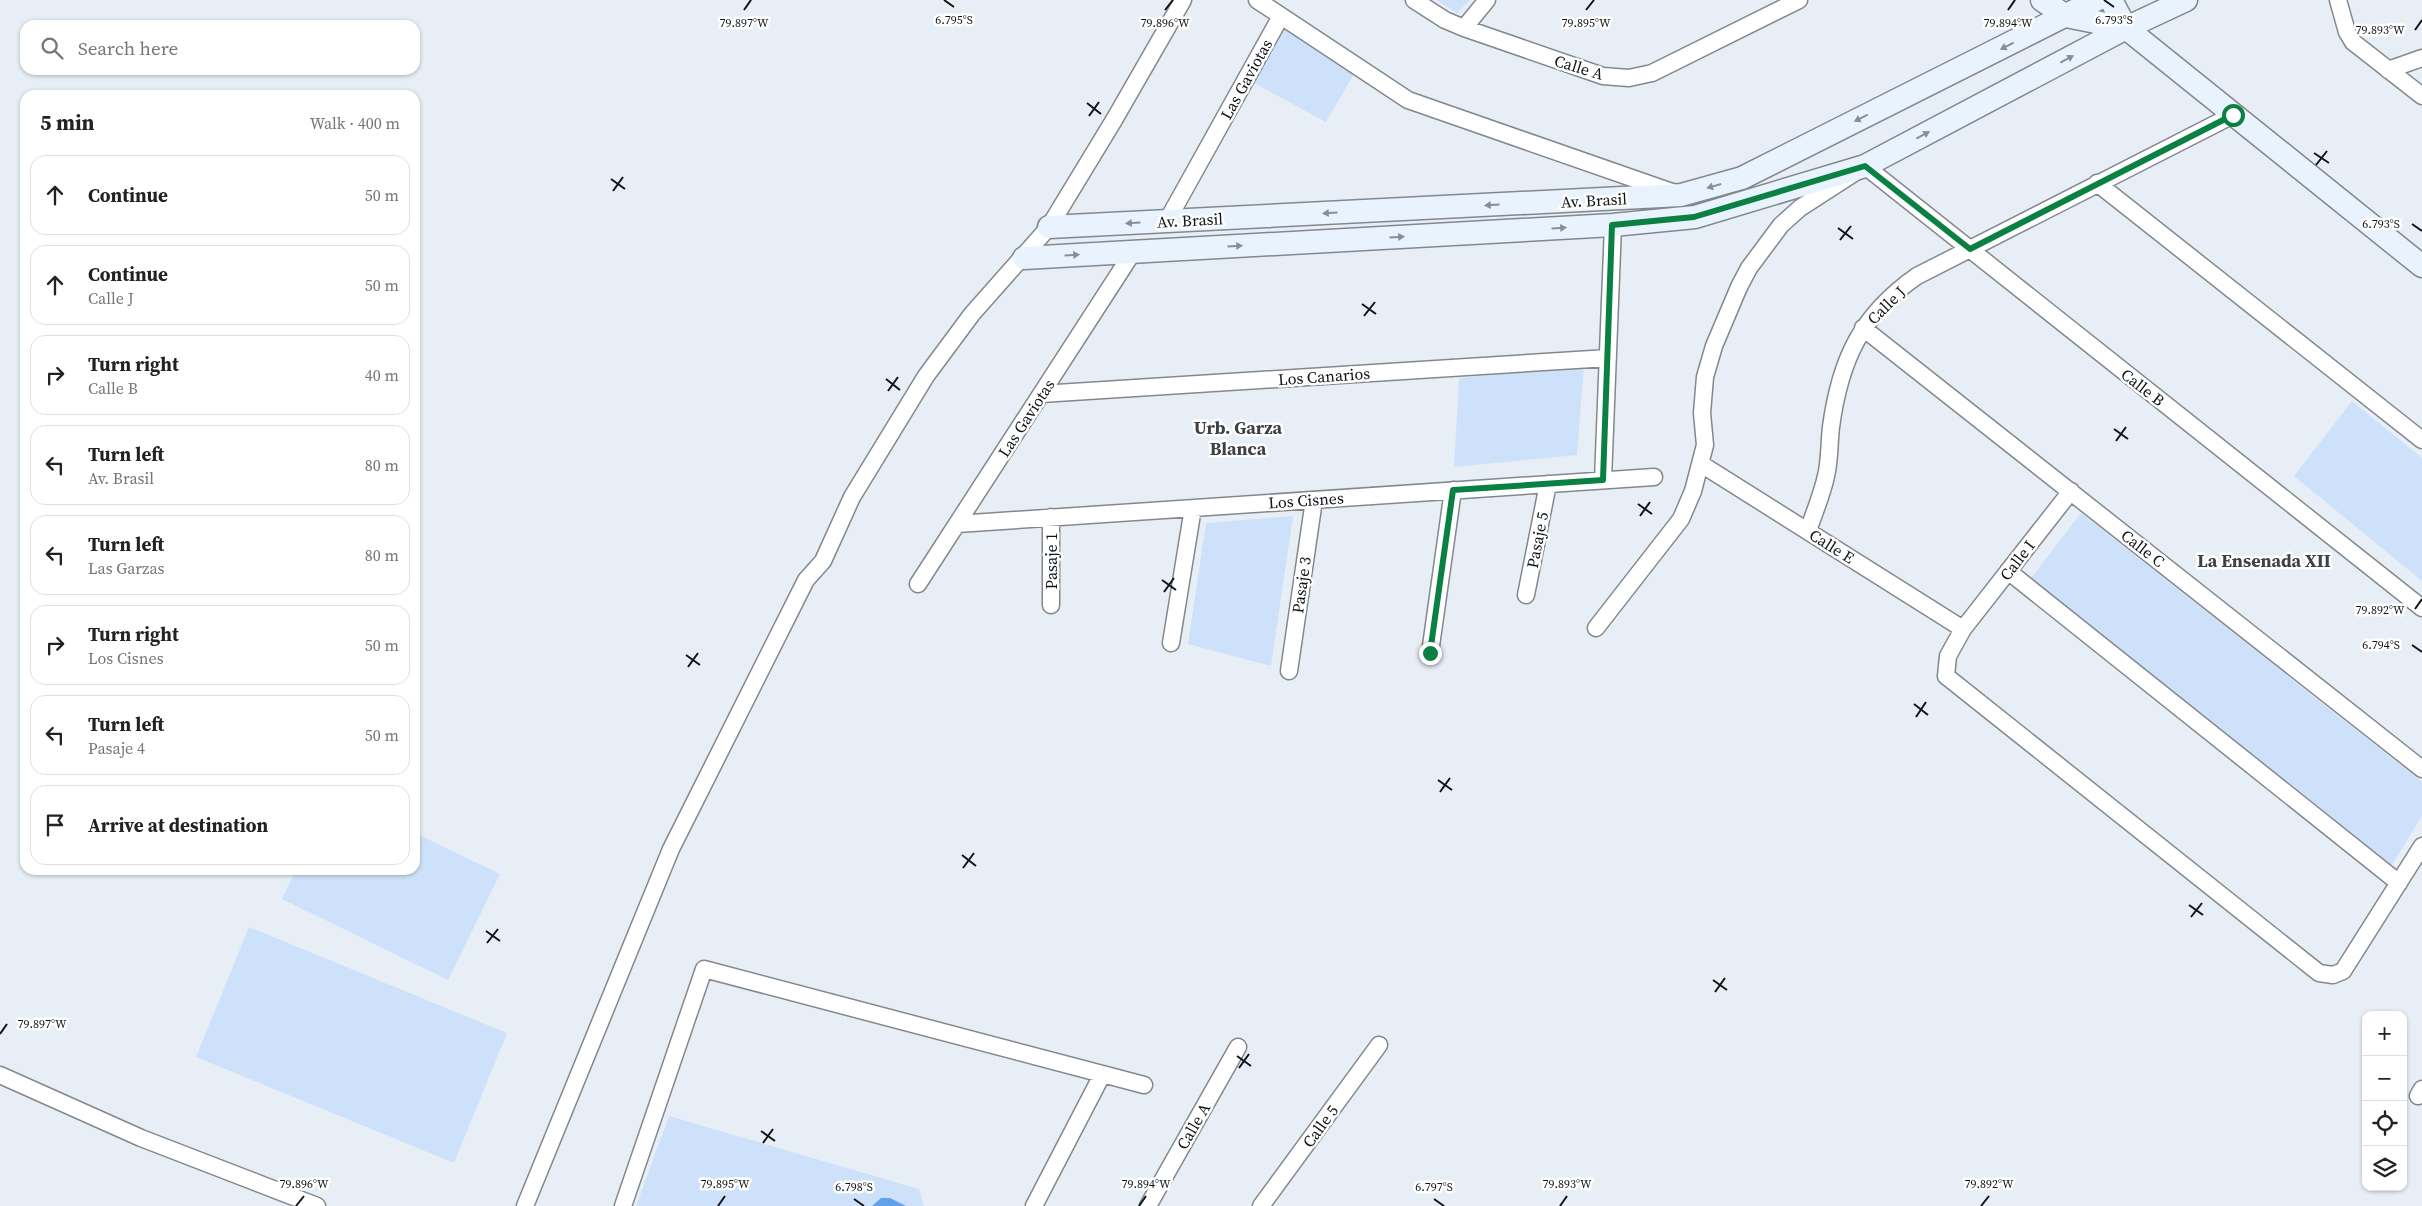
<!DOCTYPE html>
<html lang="en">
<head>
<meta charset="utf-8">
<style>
  body { margin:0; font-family:"Source Serif 4",serif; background:#f6f6f6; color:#222 }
  .controls { position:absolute; right:15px; bottom:15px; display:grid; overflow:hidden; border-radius:10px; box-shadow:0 1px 4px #0004 }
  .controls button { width:45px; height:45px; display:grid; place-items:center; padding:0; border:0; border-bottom:1px solid #e0e0e0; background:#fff; color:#222; font:25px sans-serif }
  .stop { position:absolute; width:15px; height:15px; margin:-11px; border:4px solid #0b8043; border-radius:50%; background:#fff }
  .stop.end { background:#0b8043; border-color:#fff; box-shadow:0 1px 5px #0008 }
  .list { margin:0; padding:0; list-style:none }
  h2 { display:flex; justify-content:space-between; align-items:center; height:65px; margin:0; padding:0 20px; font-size:21px }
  h2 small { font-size:16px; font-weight:400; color:#767676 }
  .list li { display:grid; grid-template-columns:32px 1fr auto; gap:15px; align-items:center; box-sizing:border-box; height:80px; margin:0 10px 10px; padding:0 10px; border:1px solid #e0e0e0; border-radius:15px }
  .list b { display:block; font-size:19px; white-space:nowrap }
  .list p { margin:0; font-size:16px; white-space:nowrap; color:#767676 }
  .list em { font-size:16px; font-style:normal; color:#767676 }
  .icon { flex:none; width:28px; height:28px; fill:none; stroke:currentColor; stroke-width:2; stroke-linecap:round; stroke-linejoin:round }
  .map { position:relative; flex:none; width:2422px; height:1206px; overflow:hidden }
  .search { position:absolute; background:#fff; box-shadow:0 1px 4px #0004; left:20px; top:20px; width:400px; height:55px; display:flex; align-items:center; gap:12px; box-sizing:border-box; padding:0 18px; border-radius:15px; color:#767676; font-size:19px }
  .panel { position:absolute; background:#fff; box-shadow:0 1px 4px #0004; left:20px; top:90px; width:400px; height:785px; border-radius:15px }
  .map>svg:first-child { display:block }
</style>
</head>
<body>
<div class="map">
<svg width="2422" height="1206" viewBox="0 0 2422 1206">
  <rect width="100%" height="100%" fill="#e8eef5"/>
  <path fill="#cde2fa" d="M 1437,0 L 1470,0 L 1457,13 Z
    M 1281,24 L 1356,71 L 1326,122 L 1252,82 Z
    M 1584,366 L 1577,455 L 1454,467 L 1459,378 Z
    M 2352,401 L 2422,458 L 2422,581 L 2294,476 Z
    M 2081,513 L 2422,782 L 2422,816 L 2392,865 L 2031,578 Z
    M 1293,516 L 1271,666 L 1188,644 L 1206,523 Z
    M 415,833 L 500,874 L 448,980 L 282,899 L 296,870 L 415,870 Z
    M 249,927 L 507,1033 L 454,1163 L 196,1057 Z
    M 669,1116 L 919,1189 L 924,1206 L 636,1206 Z"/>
  <path fill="#60a2ea" d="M 881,1198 L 890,1198 L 906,1206 L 872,1206 Z"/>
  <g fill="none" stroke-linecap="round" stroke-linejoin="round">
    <defs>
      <path id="street" d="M 1257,0 L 1408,100 L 1672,192
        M 1414,0 L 1445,20 L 1464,28 L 1603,76 L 1629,78 L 1652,73 L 1799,0
        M 2338,0 L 2347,32 L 2353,42 L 2422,96
        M 1464,28 L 1487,0
        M 2388,70 L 2422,58
        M 2097,183 L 2422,440
        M 1167,221 L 1281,16
        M 1863,328 L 2422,769
        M 1041,394 L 1608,358
        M 1701,464 L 1963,629
        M 1603,480 L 1613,225
        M 2071,491 L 1963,629 L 1948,656 L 1946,676 L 2319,973 L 2333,975 L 2343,971 L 2422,846
        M 957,524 L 1654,477
        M 1808,531 C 1814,513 1822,495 1826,476 C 1830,460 1829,443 1831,427 C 1840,360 1861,315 1917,276 L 2233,115
        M 2008,571 L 2399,883
        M 918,584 L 1133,252
        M 1526,595 L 1548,484
        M 1051,605 L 1051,517
        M 1596,628 L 1681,519 L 1693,491 L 1705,445 L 1702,413 L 1705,377 L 1714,346 L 1739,287 L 1749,268 L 1781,225 L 1800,208 L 1865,166 L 2422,608
        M 1171,643 L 1193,508
        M 1430,653 L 1453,490
        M 1289,671 L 1314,500
        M 0,1075 L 141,1138 L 317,1206
        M 2418,1096 L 2422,1089
        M 525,1206 L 671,849 L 806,580 L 823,561 L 852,497 L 926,376 L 972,314 L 1049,227 L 1114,120 L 1183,0
        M 623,1206 L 704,969 L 1144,1085
        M 1034,1206 L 1102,1075
        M 1148,1206 L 1238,1047
        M 1261,1206 L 1379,1045"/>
      <path id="secondary" d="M 2042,0 L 2066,16 L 2126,28
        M 2111,0 L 2126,28 L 2422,266
        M 1049,227 L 1681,195 L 1742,178 L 2096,0
        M 1024,258 L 1613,225 L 1695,217 L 1865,166 L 2126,28 L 2186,0"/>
    </defs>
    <use href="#street" stroke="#83888e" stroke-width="19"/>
    <use href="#secondary" stroke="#83888e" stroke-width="25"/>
    <use href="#street" stroke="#fff" stroke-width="16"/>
    <use href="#secondary" stroke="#e9f3fe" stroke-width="22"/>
  </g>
  <defs><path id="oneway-solid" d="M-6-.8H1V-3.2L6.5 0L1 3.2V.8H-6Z" transform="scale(1.25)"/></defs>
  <g fill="#888e95">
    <use href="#oneway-solid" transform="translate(2007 46) rotate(153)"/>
    <use href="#oneway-solid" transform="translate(2067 59) rotate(-28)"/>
    <use href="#oneway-solid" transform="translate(1861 118) rotate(153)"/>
    <use href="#oneway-solid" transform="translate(1923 135) rotate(-28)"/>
    <use href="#oneway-solid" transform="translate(1714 186) rotate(164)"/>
    <use href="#oneway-solid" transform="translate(1492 205) rotate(177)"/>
    <use href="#oneway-solid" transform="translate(1330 213) rotate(177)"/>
    <use href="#oneway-solid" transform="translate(1133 223) rotate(177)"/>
    <use href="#oneway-solid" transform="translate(1559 228) rotate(-3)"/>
    <use href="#oneway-solid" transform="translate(1397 237) rotate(-3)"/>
    <use href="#oneway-solid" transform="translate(1235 246) rotate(-3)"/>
    <use href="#oneway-solid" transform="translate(1072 255) rotate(-3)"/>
  </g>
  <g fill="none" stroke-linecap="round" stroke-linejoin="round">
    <path stroke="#0b8043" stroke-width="6" d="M 1430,653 L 1453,490 L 1603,480 L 1612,225 L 1694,217 L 1865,166 L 1970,249 L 2233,115"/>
  </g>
  <path fill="none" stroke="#111315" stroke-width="2" d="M 944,0 L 954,7M 2104,0 L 2114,7M 744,10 L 751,0M 1165,10 L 1173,0M 1586,10 L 1594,0M 2008,10 L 2015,0M 2415,30 L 2422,20M 1087,103 L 1101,114M 1089,116 L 1099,102M 2314,153 L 2329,163M 2316,165 L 2327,151M 611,179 L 625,189M 613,191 L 623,177M 2412,224 L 2422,231M 1838,228 L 1853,239M 1840,240 L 1851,226M 1362,304 L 1376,314M 1364,316 L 1375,302M 886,379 L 900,390M 888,391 L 898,377M 2114,429 L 2128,439M 2116,441 L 2126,427M 1638,504 L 1652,514M 1640,516 L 1650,502M 1162,580 L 1176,590M 1164,592 L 1174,578M 2415,609 L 2422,599M 2412,645 L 2422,652M 686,655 L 700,665M 688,667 L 698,653M 1914,704 L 1928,715M 1916,717 L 1926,702M 1438,780 L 1452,790M 1440,792 L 1450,778M 962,855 L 976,866M 963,868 L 974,853M 2189,905 L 2203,915M 2191,917 L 2202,903M 486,931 L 500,941M 487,943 L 498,929M 1713,980 L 1727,990M 1715,992 L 1725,978M 0,1034 L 7,1024M 1237,1056 L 1251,1066M 1239,1068 L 1249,1054M 761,1131 L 775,1141M 763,1143 L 773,1129M 854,1199 L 864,1206M 1434,1199 L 1444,1206M 296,1206 L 304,1196M 718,1206 L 725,1196M 1139,1206 L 1146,1196M 1560,1206 L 1567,1196M 1981,1206 L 1989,1196"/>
  <g text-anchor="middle" stroke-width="5" stroke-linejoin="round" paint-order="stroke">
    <g font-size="16" fill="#111315" stroke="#fff">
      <text transform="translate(1579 67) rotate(17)" y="6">Calle A</text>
      <text transform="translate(1246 79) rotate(-61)" y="6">Las Gaviotas</text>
      <text transform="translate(1594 200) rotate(-3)" y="6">Av. Brasil</text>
      <text transform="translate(1190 220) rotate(-3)" y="6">Av. Brasil</text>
      <text transform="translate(1886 305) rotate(-45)" y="6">Calle J</text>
      <text transform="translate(1324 376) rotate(-4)" y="6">Los Canarios</text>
      <text transform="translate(2143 387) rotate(38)" y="6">Calle B</text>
      <text transform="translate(1026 418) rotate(-57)" y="6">Las Gaviotas</text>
      <text transform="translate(1306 500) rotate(-4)" y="6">Los Cisnes</text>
      <text transform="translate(1537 540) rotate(-79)" y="6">Pasaje 5</text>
      <text transform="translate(1832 546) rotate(32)" y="6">Calle E</text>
      <text transform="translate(2143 548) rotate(38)" y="6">Calle C</text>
      <text transform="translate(2017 560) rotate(-52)" y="6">Calle I</text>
      <text transform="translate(1051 561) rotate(-90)" y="6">Pasaje 1</text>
      <text transform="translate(1301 585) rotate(-82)" y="6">Pasaje 3</text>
      <text transform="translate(1193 1126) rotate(-60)" y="6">Calle A</text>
      <text transform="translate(1320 1126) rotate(-54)" y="6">Calle 5</text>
    </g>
    <g font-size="18" font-weight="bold" fill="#3c4146" stroke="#fff">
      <text x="1238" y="434">Urb. Garza<tspan x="1238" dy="21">Blanca</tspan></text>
      <text x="2264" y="567">La Ensenada XII</text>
    </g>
  </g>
  <g font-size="12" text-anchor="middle" fill="#111315" stroke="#fff" stroke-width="5" stroke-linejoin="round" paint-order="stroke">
    <text x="954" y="24">6.795°S</text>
    <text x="2114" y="24">6.793°S</text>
    <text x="744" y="27">79.897°W</text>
    <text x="1165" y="27">79.896°W</text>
    <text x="1586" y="27">79.895°W</text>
    <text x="2008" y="27">79.894°W</text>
    <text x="2380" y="34">79.893°W</text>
    <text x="2381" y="228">6.793°S</text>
    <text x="2380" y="614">79.892°W</text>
    <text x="2381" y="649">6.794°S</text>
    <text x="42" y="1028">79.897°W</text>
    <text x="304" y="1188">79.896°W</text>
    <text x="725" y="1188">79.895°W</text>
    <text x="1146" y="1188">79.894°W</text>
    <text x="1567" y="1188">79.893°W</text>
    <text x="1989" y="1188">79.892°W</text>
    <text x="854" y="1191">6.798°S</text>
    <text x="1434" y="1191">6.797°S</text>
  </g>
</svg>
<div class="controls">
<button>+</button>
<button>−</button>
<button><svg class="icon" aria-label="locate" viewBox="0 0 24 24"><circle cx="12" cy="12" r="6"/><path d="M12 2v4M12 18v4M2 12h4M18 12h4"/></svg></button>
<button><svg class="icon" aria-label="layers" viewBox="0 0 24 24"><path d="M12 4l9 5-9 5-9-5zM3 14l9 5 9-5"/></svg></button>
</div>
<div class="stop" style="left:2233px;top:115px"></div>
<div class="stop end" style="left:1430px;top:653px"></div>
<div class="search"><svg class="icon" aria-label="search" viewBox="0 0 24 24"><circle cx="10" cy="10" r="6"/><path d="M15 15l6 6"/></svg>Search here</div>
<section class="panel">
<h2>5 min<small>Walk · 400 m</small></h2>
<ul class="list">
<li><svg class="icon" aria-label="ahead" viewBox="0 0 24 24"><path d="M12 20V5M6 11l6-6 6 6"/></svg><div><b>Continue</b></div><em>50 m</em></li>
<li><svg class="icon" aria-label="ahead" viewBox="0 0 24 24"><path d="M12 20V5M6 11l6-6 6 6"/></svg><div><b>Continue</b><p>Calle J</p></div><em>50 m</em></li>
<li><svg class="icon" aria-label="right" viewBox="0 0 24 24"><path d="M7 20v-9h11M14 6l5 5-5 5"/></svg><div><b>Turn right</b><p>Calle B</p></div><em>40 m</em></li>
<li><svg class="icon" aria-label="left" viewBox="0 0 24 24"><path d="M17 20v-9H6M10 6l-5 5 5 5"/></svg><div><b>Turn left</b><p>Av. Brasil</p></div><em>80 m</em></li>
<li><svg class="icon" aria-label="left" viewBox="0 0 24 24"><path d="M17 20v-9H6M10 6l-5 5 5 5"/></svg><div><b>Turn left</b><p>Las Garzas</p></div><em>80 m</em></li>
<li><svg class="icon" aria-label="right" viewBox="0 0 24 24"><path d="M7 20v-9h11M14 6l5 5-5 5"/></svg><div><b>Turn right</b><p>Los Cisnes</p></div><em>50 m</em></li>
<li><svg class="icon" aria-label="left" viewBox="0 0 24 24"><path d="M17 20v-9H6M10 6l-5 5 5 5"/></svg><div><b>Turn left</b><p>Pasaje 4</p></div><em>50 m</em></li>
<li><svg class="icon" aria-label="arrive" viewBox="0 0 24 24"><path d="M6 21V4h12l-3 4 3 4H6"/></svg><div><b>Arrive at destination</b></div></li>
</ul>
</section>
</div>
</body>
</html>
